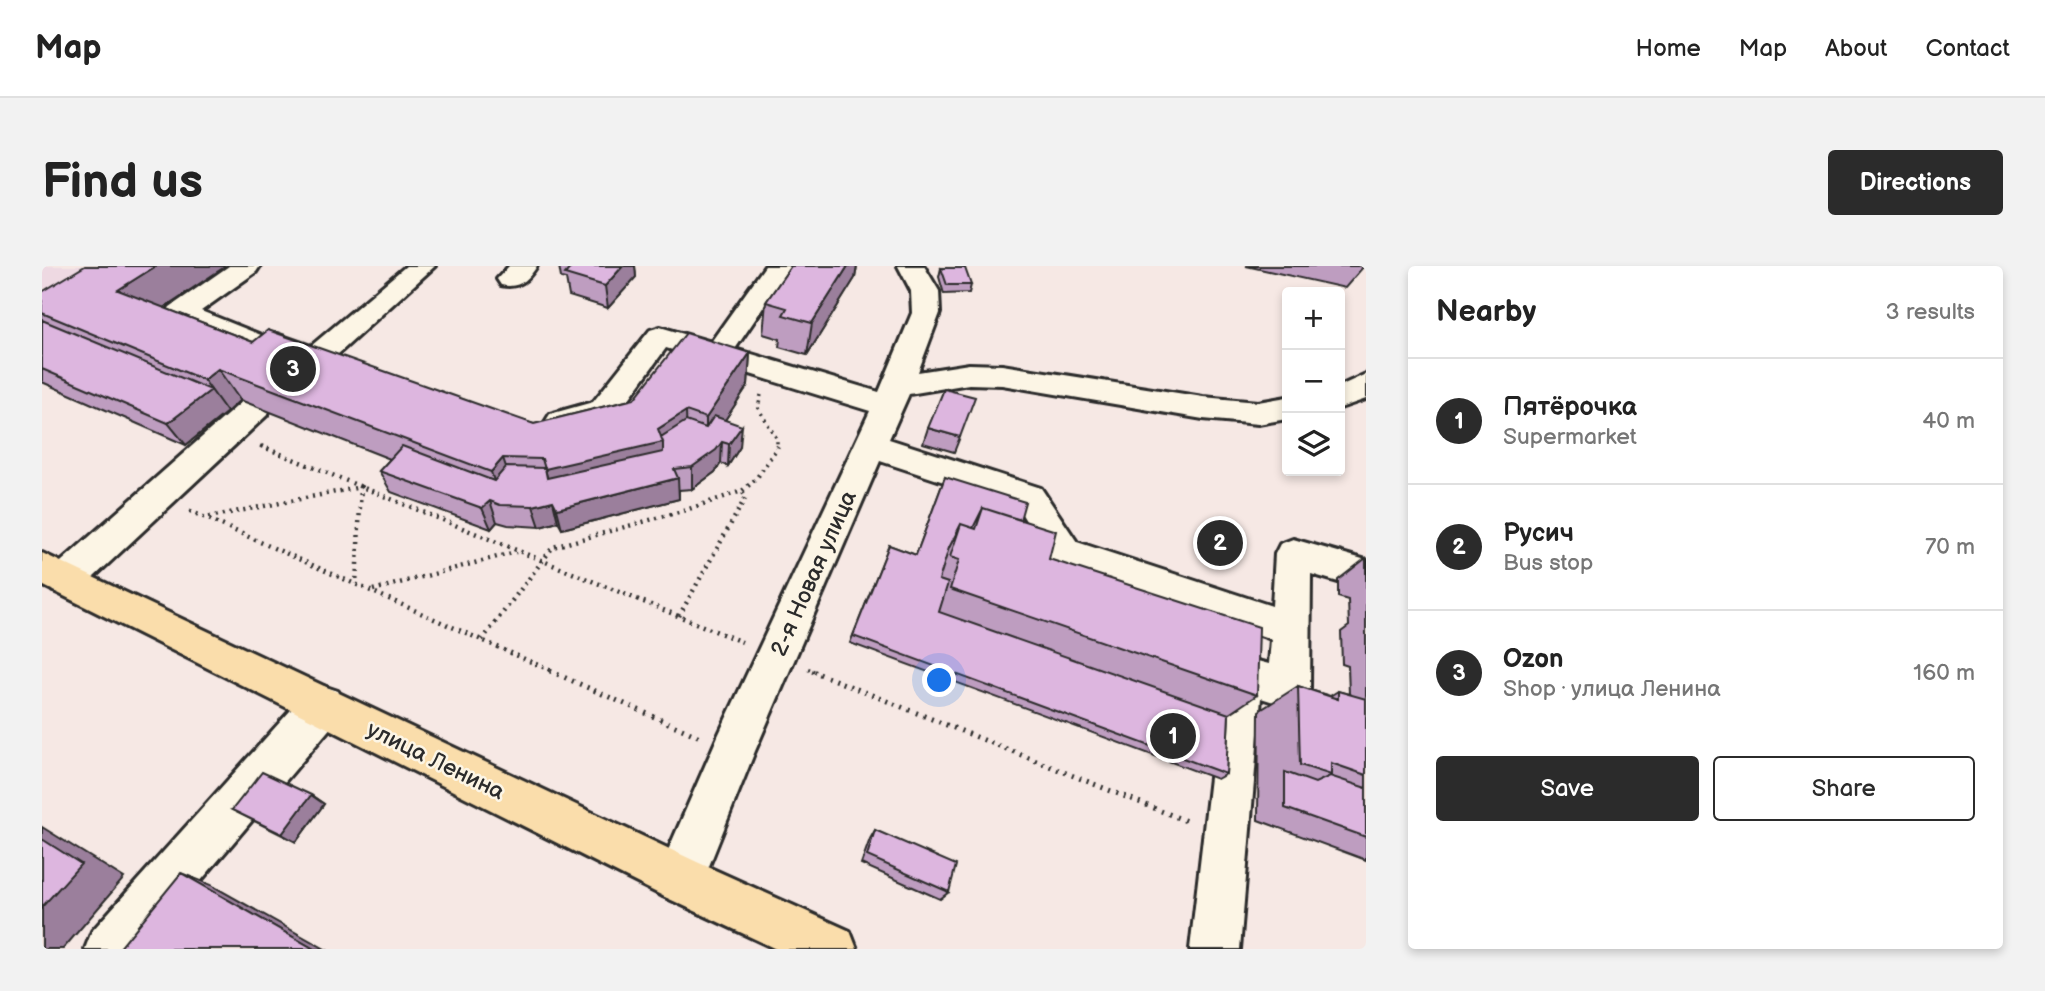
<!DOCTYPE html>
<html lang="en">
<head>
<meta charset="utf-8">
<style>
  body { margin:0; font-family:"Balsamiq Sans",sans-serif; background:#f2f2f2; color:#222 }
  .controls { position:absolute; right:21px; top:21px; display:grid; overflow:hidden; border-radius:7px; box-shadow:0 4px 10px #0003 }
  .controls button { width:63px; height:63px; display:grid; place-items:center; padding:0; border:0; border-bottom:2px solid #e0e0e0; background:#fff; color:#222; font:35px sans-serif }
  .you { position:absolute; left:898px; top:415px; width:24px; height:24px; margin:-18px; border:5px solid #fff; border-radius:50%; background:#1a73e8; box-shadow:0 0 0 10px #1a73e833 }
  .badge { display:grid; place-items:center; width:46px; height:46px; border-radius:50%; background:#2b2b2b; color:#fff; font-size:23px; font-weight:700 }
  .pin { position:absolute; translate:-50% -50%; border:4px solid #fff; box-shadow:0 2px 7px #0006 }
  .list { margin:0; padding:0; list-style:none }
  h2 { display:flex; justify-content:space-between; align-items:center; height:91px; margin:0; padding:0 28px; font-size:30px }
  h2 small { font-size:23px; font-weight:400; color:#767676 }
  .list li { display:grid; grid-template-columns:46px 1fr auto; gap:21px; align-items:center; box-sizing:border-box; height:126px; padding:0 28px; border-top:2px solid #e0e0e0 }
  .list b { display:block; font-size:26px; white-space:nowrap }
  .list p { margin:0; font-size:23px; white-space:nowrap; color:#767676 }
  .list em { font-size:23px; font-style:normal; color:#767676 }
  .actions { display:flex; gap:14px; padding:21px 28px }
  .actions a { flex:1; padding:16px 0; border:2px solid #2b2b2b; border-radius:7px; text-align:center; font-size:24px; color:#2b2b2b }
  .actions .main { background:#2b2b2b; color:#fff }
  .icon { flex:none; width:38px; height:38px; fill:none; stroke:currentColor; stroke-width:2; stroke-linecap:round; stroke-linejoin:round }
  .map { position:relative; flex:none; width:1324px; height:683px; overflow:hidden; border-radius:7px }
  header { display:flex; align-items:center; gap:42px; box-sizing:border-box; height:98px; padding:0 35px; background:#fff; border-bottom:2px solid #e0e0e0 }
  header strong { font-size:33px }
  nav { display:flex; gap:38px; margin-inline-start:auto; font-size:24px }
  .intro { display:flex; align-items:center; justify-content:space-between; box-sizing:border-box; height:168px; padding:0 42px }
  h1 { margin:0; font-size:49px }
  .button { padding:18px 32px; border-radius:7px; background:#2b2b2b; color:#fff; font-size:24px; font-weight:700 }
  main { display:flex; gap:42px; padding:0 42px }
  aside { flex:1; background:#fff; border-radius:7px; box-shadow:0 4px 10px #0003 }
  .map>svg:first-child { display:block }
</style>
</head>
<body>
<header>
<strong>Map</strong>
<nav><a>Home</a><a>Map</a><a>About</a><a>Contact</a></nav>
</header>
<div class="intro"><h1>Find us</h1><a class="button">Directions</a></div>
<main>
<div class="map">
<svg width="1324" height="683" viewBox="0 0 1324 683">
  <rect width="100%" height="100%" fill="#f6e8e4"/>
  <filter id="ink" filterUnits="userSpaceOnUse"><feTurbulence type="fractalNoise" baseFrequency=".0143" numOctaves="2"/><feDisplacementMap in="SourceGraphic" scale="14" xChannelSelector="R" yChannelSelector="G"/><feConvolveMatrix kernelMatrix="1 2 1 2 8 2 1 2 1" color-interpolation-filters="sRGB"/></filter>
  <g filter="url(#ink)">
    <path fill="#eed9e2" d="M 0,0 L 61,0 L 38,21 L 0,22 Z"/>
    <g fill="none" stroke-linecap="round" stroke-linejoin="round">
      <defs>
        <path id="minor" d="M 187,0 L 218,0 L 214,6 L 159,45 L 224,71 L 235,68 L 269,80 L 364,0 L 393,0 L 284,99 C 265,104 256,90 238,89 C 230,89 225,92 216,90 L 128,53 L 124,47 L 128,41 Z
          M 467,0 L 495,0 C 486,14 477,23 459,19 L 455,13 Z
          M 723,0 L 749,0 L 693,83 L 837,126 L 870,47 L 869,25 L 856,0 L 882,0 L 897,25 L 898,47 L 876,106 L 927,98 L 960,99 L 1161,131 L 1216,136 L 1245,131 L 1245,153 L 1216,158 L 1161,153 L 960,119 L 927,118 L 867,128 L 847,173 L 999,222 L 1035,276 L 1230,340 L 1233,288 L 1238,278 L 1251,273 L 1324,294 L 1324,324 L 1269,308 L 1268,422 L 1262,435 L 1247,441 L 1219,432 L 1198,683 L 1148,683 L 1180,409 L 1186,396 L 1200,391 L 1227,398 L 1229,373 L 1009,296 L 975,240 L 838,195 L 713,485 L 655,630 L 638,637 L 621,630 L 614,613 L 621,596 L 676,470 L 828,145 L 624,82 L 573,152 L 519,167 L 508,164 L 503,156 L 508,148 L 551,136 L 608,64 L 618,61 L 669,76 Z
          M 1324,108 L 1324,133 L 1298,142 L 1298,120 Z
          M 214,130 L 225,133 L 230,141 L 225,149 L 37,325 L 24,329 L 11,325 L 5,314 L 11,303 L 203,133 Z
          M 281,420 L 296,425 L 302,439 L 296,453 L 101,683 L 43,683 L 50,665 L 266,425 Z"/>
        <path id="major" d="M 0,287 L 655,596 L 808,665 L 815,683 L 734,683 L 621,630 L 0,319 Z"/>
      </defs>
      <use href="#minor" stroke="#2b2b2b" stroke-width="6"/>
      <use href="#major" stroke="#2b2b2b" stroke-width="6"/>
      <path stroke="#2b2b2b" stroke-width="3.5" stroke-dasharray="2 4.5" stroke-linecap="butt" d="M 719,129 L 716,142 L 735,173 L 735,182
        M 218,180 L 223,182"/>
      <path stroke="#2b2b2b" stroke-width="4.5" stroke-dasharray="2 5" stroke-linecap="butt" d="M 219,180 L 700,376
        M 148,245 L 512,406
        M 167,251 L 319,221 L 314,318
        M 331,324 L 474,286
        M 637,350 L 704,231 L 700,225
        M 440,374 L 511,281 L 644,244 L 700,225 L 714,213 L 736,180
        M 766,403 L 774,406"/>
      <path stroke="#2b2b2b" stroke-width="5" stroke-dasharray="2 6" stroke-linecap="butt" d="M 508,405 L 658,471
        M 770,405 L 1144,555"/>
      <use href="#minor" fill="#fcf5e5" fill-rule="evenodd"/>
      <use href="#major" fill="#faddab" fill-rule="evenodd"/>
    </g>
    <path fill="#be9dc0" stroke="#2b2b2b" stroke-width="2" d="M 517,0 L 593,0 L 594,11 L 566,42 L 527,30 L 524,13 L 519,12 Z
      M 749,0 L 815,0 L 813,12 L 765,89 L 737,81 L 738,73 L 721,68 L 724,36 Z
      M 1204,0 L 1322,0 L 1303,22 Z
      M 899,2 L 929,19 L 927,27 L 902,28 L 897,11 Z
      M 0,26 L 122,42 L 211,76 L 492,158 L 592,133 L 708,87 L 706,119 L 683,154 L 698,181 L 686,200 L 679,197 L 673,206 L 650,223 L 637,224 L 637,233 L 520,263 L 516,256 L 498,261 L 466,259 L 455,256 L 449,263 L 349,226 L 337,205 L 348,193 L 198,134 L 144,179 L 0,116 Z
      M 886,162 L 918,171 L 912,186 L 881,177 Z
      M 903,211 L 978,254 L 1007,293 L 1215,429 L 1187,448 L 1184,508 L 1175,513 L 808,377 L 847,279 L 874,289 Z
      M 1324,292 L 1324,594 L 1216,554 L 1217,445 L 1256,420 L 1288,430 L 1296,425 L 1307,428 L 1306,400 L 1300,398 L 1299,366 L 1307,360 L 1306,334 L 1296,331 L 1296,314 Z
      M 269,529 L 282,538 L 254,576 L 190,544 Z
      M 833,564 L 907,626 L 898,633 L 819,598 L 828,573 Z"/>
    <path fill="#9b7f9c" stroke="#2b2b2b" stroke-width="2" d="M 114,0 L 184,0 L 100,56 L 76,24 Z
      M 581,0 L 593,0 L 594,11 L 566,42 L 563,20 Z
      M 806,0 L 815,0 L 813,12 L 765,89 L 770,57 Z
      M 708,87 L 706,119 L 664,183 L 664,152 Z
      M 176,103 L 198,134 L 185,146 L 162,114 Z
      M 169,124 L 185,146 L 144,179 L 126,157 Z
      M 644,145 L 645,177 L 511,233 L 503,203 L 616,163 Z
      M 700,160 L 698,181 L 686,200 L 687,178 Z
      M 680,176 L 679,197 L 673,206 L 650,223 L 650,201 Z
      M 461,192 L 471,222 L 459,236 L 449,206 Z
      M 636,212 L 637,233 L 520,263 L 515,243 Z
      M 448,235 L 455,256 L 449,263 L 440,242 Z
      M 511,235 L 516,256 L 498,261 L 491,240 Z
      M 269,529 L 282,538 L 254,576 L 240,568 Z
      M 0,561 L 82,612 L 21,683 L 0,683 Z
      M 139,607 L 169,619 L 283,683 L 272,683 Z"/>
    <path fill="#ddb6df" stroke="#2b2b2b" stroke-width="2" d="M 43,0 L 114,0 L 76,24 L 211,76 L 226,64 L 492,158 L 592,133 L 644,67 L 708,87 L 664,152 L 644,145 L 616,163 L 621,176 L 503,203 L 500,193 L 461,192 L 449,206 L 176,103 L 162,114 L 0,47 L 0,26 Z
      M 530,0 L 581,0 L 563,20 L 523,8 Z
      M 749,0 L 806,0 L 770,57 L 741,49 L 745,42 L 724,36 Z
      M 899,2 L 923,2 L 929,19 L 905,19 Z
      M 0,54 L 169,124 L 126,157 L 0,103 Z
      M 902,123 L 933,131 L 918,171 L 886,162 Z
      M 672,150 L 700,160 L 687,178 L 680,176 L 674,184 L 650,201 L 632,203 L 636,212 L 515,243 L 511,235 L 491,240 L 458,239 L 448,235 L 440,242 L 337,205 L 360,180 L 452,215 L 464,201 L 503,202 L 505,212 L 621,186 L 621,176 L 619,171 L 644,155 L 664,162 Z
      M 903,211 L 983,236 L 978,254 L 941,242 L 931,262 L 919,258 L 907,282 L 897,314 L 906,317 L 897,346 L 1187,448 L 1184,508 L 811,370 L 847,279 L 874,289 Z
      M 941,242 L 1014,265 L 1007,293 L 1217,361 L 1215,429 L 908,323 L 917,294 L 908,291 L 919,258 L 934,263 Z
      M 1256,420 L 1296,433 L 1296,425 L 1324,433 L 1324,509 L 1289,497 L 1289,509 L 1258,499 Z
      M 220,506 L 269,529 L 240,568 L 190,544 Z
      M 1243,506 L 1273,517 L 1288,510 L 1324,522 L 1324,571 L 1243,542 Z
      M 833,564 L 914,599 L 907,626 L 825,590 Z
      M 0,573 L 39,598 L 0,641 Z
      M 139,607 L 272,683 L 77,683 Z"/>
  </g>
  <g text-anchor="middle" stroke-width="5" stroke-linejoin="round" paint-order="stroke">
    <g font-size="23" fill="#2b2b2b" stroke="#fcf5e5">
      <text transform="translate(771 307) rotate(-66)" y="8">2-я Новая улица</text>
      <text transform="translate(394 494) rotate(26)" y="8">улица Ленина</text>
    </g>
  </g>
</svg>
<div class="controls">
<button>+</button>
<button>−</button>
<button><svg class="icon" aria-label="layers" viewBox="0 0 24 24"><path d="M12 4l9 5-9 5-9-5zM3 14l9 5 9-5"/></svg></button>
</div>
<div class="you"></div>
<div class="pin badge" style="left:1131px;top:470px">1</div>
<div class="pin badge" style="left:1178px;top:277px">2</div>
<div class="pin badge" style="left:251px;top:103px">3</div>
</div>
<aside>
<h2>Nearby<small>3 results</small></h2>
<ul class="list">
<li><span class="badge">1</span><div><b>Пятёрочка</b><p>Supermarket</p></div><em>40 m</em></li>
<li><span class="badge">2</span><div><b>Русич</b><p>Bus stop</p></div><em>70 m</em></li>
<li><span class="badge">3</span><div><b>Ozon</b><p>Shop · улица Ленина</p></div><em>160 m</em></li>
</ul>
<div class="actions"><a class="main">Save</a><a>Share</a></div>
</aside>
</main>
</body>
</html>
